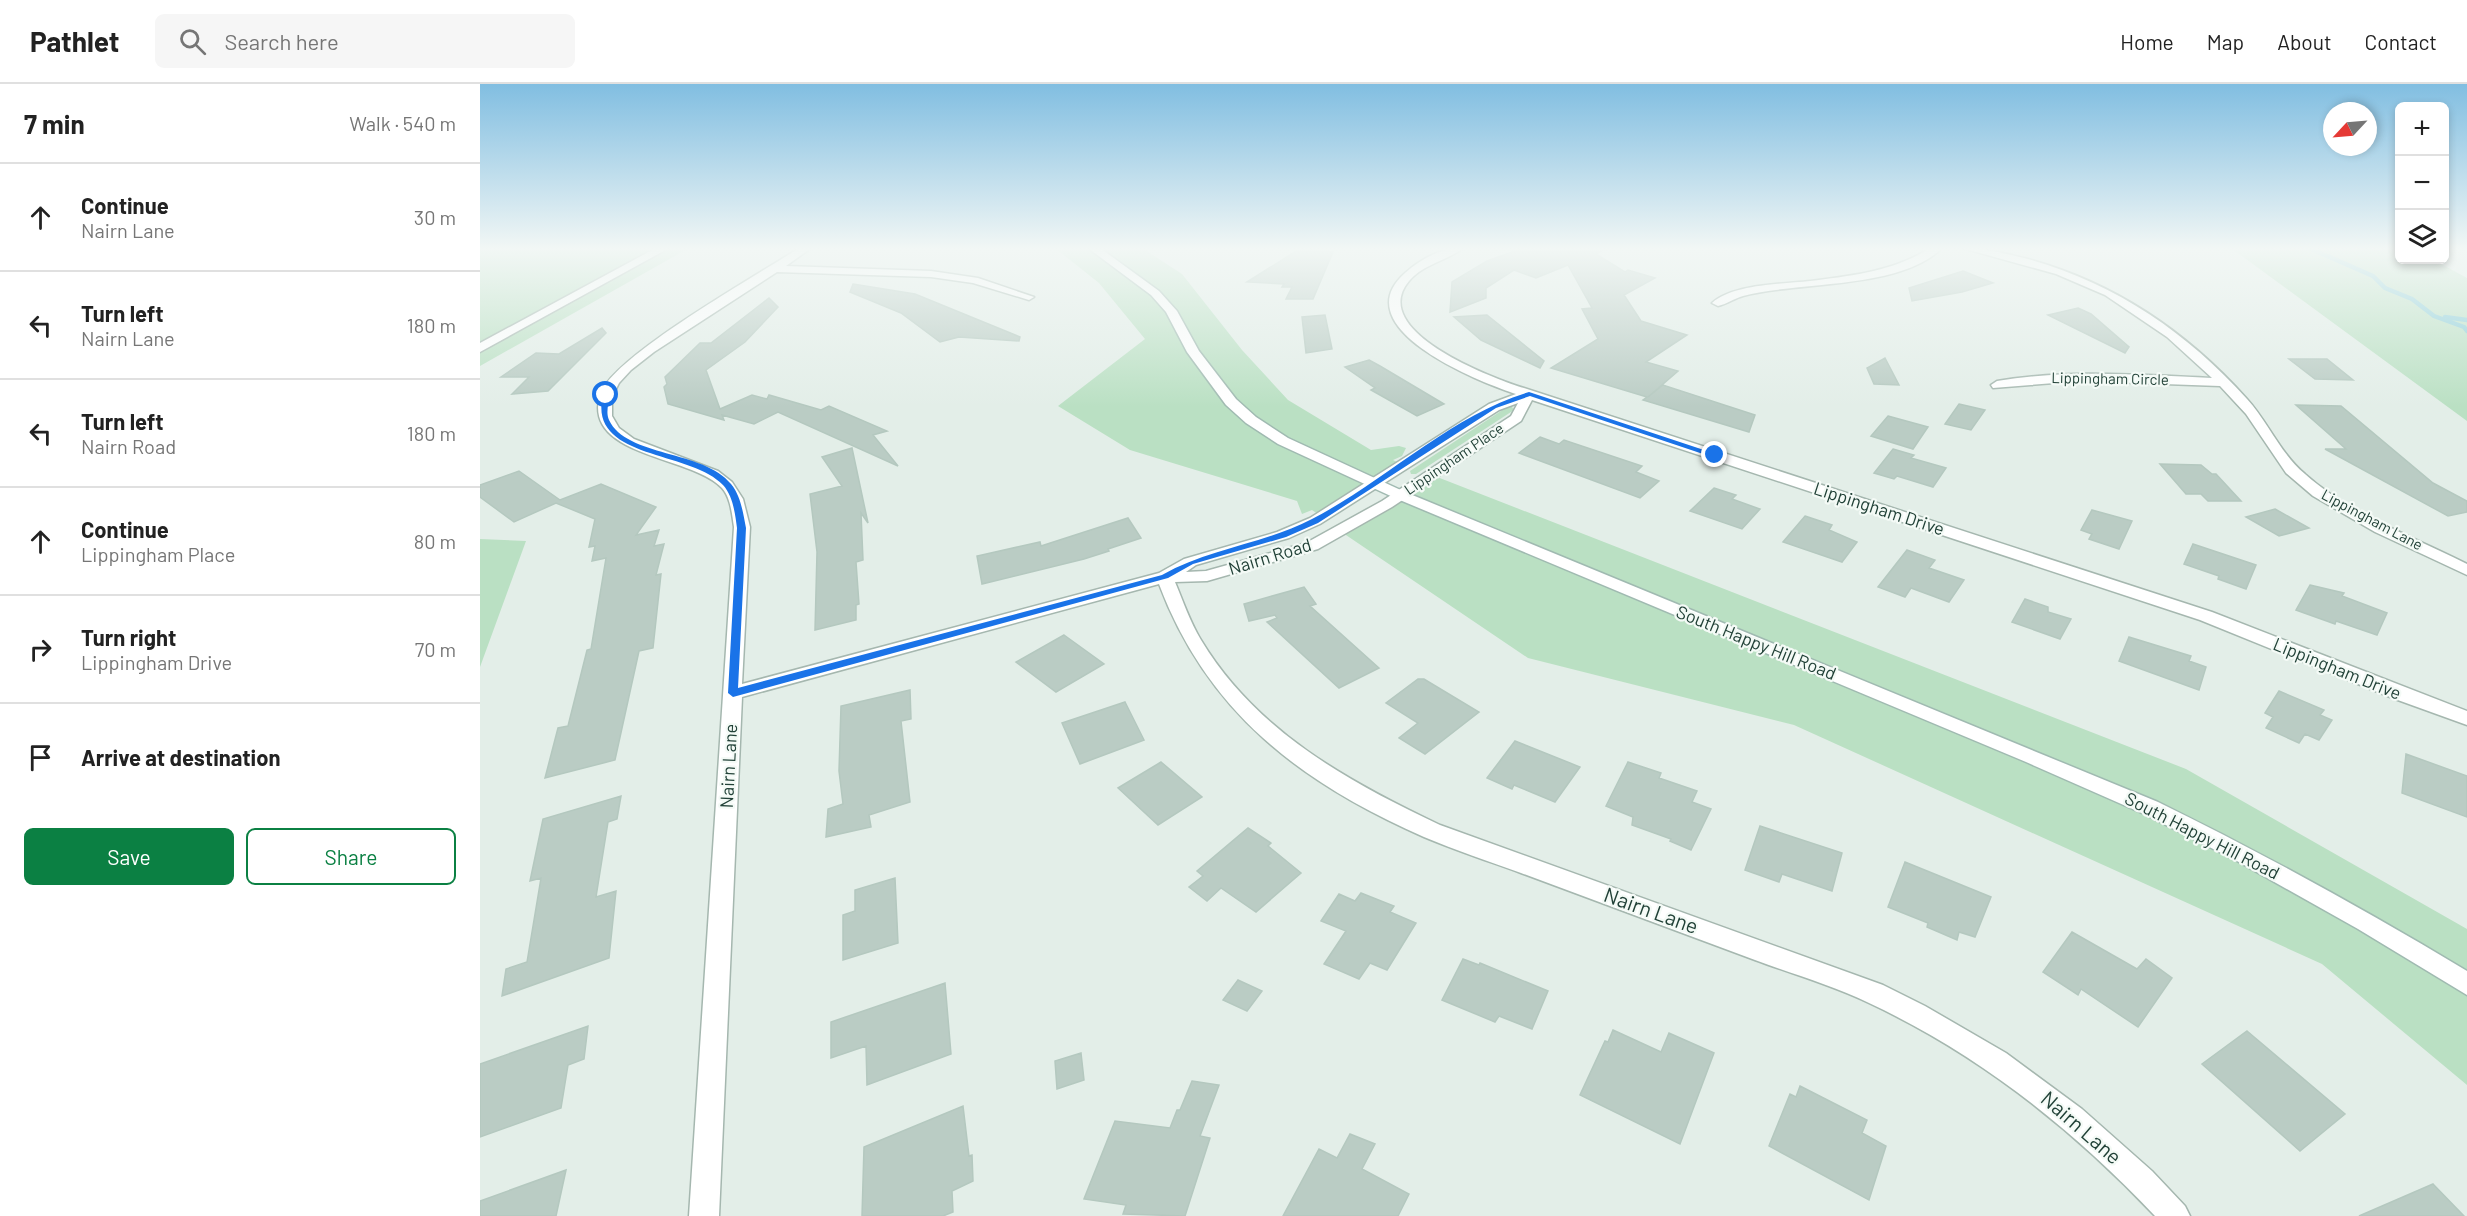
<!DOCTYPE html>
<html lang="en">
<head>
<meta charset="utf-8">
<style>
  body { margin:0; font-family:Barlow,sans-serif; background:#f6f6f6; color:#222 }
  .controls { position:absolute; right:18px; top:18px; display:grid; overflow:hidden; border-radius:9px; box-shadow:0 3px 9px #0003 }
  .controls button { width:54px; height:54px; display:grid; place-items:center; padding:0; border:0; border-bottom:2px solid #e0e0e0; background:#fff; color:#222; font:30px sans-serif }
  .compass { position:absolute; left:1843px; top:18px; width:54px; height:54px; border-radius:50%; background:#fff; box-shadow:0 3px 9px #0003; rotate:244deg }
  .stop { position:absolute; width:18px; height:18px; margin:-14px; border:4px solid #1a73e8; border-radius:50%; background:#fff }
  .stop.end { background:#1a73e8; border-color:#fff; box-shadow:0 2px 6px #0008 }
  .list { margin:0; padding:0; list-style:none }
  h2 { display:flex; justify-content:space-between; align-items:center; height:78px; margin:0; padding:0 24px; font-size:26px }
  h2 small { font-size:20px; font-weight:400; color:#767676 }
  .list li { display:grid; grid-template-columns:39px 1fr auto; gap:18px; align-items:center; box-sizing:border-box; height:108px; padding:0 24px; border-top:2px solid #e0e0e0 }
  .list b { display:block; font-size:22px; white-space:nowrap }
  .list p { margin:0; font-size:20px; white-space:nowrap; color:#767676 }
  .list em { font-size:20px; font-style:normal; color:#767676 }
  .actions { display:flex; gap:12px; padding:18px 24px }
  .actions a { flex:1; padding:14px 0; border:2px solid #0b8043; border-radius:9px; text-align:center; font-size:21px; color:#0b8043 }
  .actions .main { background:#0b8043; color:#fff }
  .icon { flex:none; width:33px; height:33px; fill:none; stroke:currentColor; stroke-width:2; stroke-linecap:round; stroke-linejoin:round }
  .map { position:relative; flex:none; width:1987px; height:1132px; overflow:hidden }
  header { display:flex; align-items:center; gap:36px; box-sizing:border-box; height:84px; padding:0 30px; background:#fff; border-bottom:2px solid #e0e0e0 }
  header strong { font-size:28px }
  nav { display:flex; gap:33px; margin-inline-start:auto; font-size:21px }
  .search { width:420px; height:54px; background:#f6f6f6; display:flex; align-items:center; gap:15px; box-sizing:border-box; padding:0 21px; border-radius:9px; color:#767676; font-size:22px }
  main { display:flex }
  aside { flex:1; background:#fff }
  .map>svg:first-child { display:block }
</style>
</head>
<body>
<header>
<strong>Pathlet</strong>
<div class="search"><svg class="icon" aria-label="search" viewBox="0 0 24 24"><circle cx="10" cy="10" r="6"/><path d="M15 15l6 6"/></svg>Search here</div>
<nav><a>Home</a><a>Map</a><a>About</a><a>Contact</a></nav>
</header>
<main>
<aside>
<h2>7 min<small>Walk · 540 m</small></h2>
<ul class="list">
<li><svg class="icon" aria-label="ahead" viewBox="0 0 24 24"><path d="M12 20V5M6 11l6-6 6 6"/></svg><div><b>Continue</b><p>Nairn Lane</p></div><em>30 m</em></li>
<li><svg class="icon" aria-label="left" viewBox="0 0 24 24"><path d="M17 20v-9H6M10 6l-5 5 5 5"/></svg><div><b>Turn left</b><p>Nairn Lane</p></div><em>180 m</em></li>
<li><svg class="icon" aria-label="left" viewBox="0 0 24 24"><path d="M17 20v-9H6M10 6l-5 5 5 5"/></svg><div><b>Turn left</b><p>Nairn Road</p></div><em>180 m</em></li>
<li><svg class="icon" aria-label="ahead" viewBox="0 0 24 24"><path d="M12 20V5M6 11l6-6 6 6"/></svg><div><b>Continue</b><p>Lippingham Place</p></div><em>80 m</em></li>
<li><svg class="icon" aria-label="right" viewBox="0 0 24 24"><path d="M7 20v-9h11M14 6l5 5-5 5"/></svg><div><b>Turn right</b><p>Lippingham Drive</p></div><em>70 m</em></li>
<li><svg class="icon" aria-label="arrive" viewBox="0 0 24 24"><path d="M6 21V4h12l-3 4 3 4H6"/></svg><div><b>Arrive at destination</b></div></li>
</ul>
<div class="actions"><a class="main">Save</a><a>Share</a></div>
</aside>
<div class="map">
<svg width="1987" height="1132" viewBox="0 0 1987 1132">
  <rect width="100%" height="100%" fill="#e3eee8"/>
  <path fill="#bae0c3" d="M 0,164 L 209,164 L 0,282 Z
    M 575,164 L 662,164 L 702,190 L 762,266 L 808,316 L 891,366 L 919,362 L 926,364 L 922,372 L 913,376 L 923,381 L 842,433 L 832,426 L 822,430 L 817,417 L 650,366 L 578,322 L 665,255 L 619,199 Z
    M 1751,164 L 1919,164 L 1920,176 L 1954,176 L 1987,194 L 1987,337 Z
    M 1027,323 L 1032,323 L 1034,326 L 936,390 L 931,390 L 930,387 Z
    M 952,391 L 1706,685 L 1987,845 L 1987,1001 L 1842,880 L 1314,641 L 1048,574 L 860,447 Z
    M 0,455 L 46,457 L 0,583 Z"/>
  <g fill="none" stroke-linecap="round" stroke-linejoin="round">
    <path stroke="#86ccd7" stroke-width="4.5" d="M 1829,164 L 1893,192 L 1905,204 L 1932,215 L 1954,232 L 1984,243 L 1987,247
      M 1965,233 L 1987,236"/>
  </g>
  <path fill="#baccc4" stroke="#b4c8bf" stroke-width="1.5" d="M 821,164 L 853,168 L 833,215 L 806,215 L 812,203 L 802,203 L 804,200 L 767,198 Z
    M 1043,164 L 1127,164 L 1116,170 L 1145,188 L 1148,186 L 1175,194 L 1144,211 L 1161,237 L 1207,251 L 1166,278 L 1198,287 L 1168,313 L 1183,301 L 1275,331 L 1269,348 L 1163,316 L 1167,313 L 1071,284 L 1118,255 L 1102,225 L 1112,224 L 1088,181 L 1056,194 L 1034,186 L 1006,204 L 1006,214 L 970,228 L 972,198 L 1007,177 Z
    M 1483,187 L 1513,199 L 1482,208 L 1432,217 L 1429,204 Z
    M 373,200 L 435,210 L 540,253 L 539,257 L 479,253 L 460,258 L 421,229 L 370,208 Z
    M 289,214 L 298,223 L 265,258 L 226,286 L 240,325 L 272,311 L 287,315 L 289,311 L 341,326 L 349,322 L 407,347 L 393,351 L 418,382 L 298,328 L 274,340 L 242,331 L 244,336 L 188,320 L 184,303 L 187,300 L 185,293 L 220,259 L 231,259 Z
    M 1598,224 L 1611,230 L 1649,263 L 1645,269 L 1568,231 Z
    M 845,231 L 852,265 L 826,269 L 822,233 Z
    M 1007,231 L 1064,277 L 1060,284 L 1001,256 L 974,233 Z
    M 122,244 L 126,249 L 68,307 L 32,310 L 49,293 L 21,293 L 56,269 L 79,270 Z
    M 1405,274 L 1419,301 L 1394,300 L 1387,284 Z
    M 1809,275 L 1847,275 L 1873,296 L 1835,295 Z
    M 889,276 L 900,282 L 964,320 L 937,332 L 891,306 L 895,304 L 865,283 Z
    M 1479,320 L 1505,326 L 1491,346 L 1465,340 Z
    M 1816,321 L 1861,322 L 1953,399 L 1987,417 L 1987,428 L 1968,432 L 1845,365 L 1866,365 Z
    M 1408,332 L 1448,343 L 1433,365 L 1391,352 Z
    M 1060,353 L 1079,360 L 1084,356 L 1162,382 L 1156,388 L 1179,397 L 1160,414 L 1039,369 Z
    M 372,364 L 388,439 L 381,429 L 383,476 L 376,478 L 379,520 L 376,521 L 376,536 L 335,546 L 337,468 L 330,410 L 362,402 L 342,373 Z
    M 1413,365 L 1434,371 L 1431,374 L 1466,384 L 1453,403 L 1417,392 L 1414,395 L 1394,389 Z
    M 1680,380 L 1721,381 L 1732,390 L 1736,390 L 1761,417 L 1728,417 L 1721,410 L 1706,410 Z
    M 39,387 L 80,416 L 121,400 L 176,423 L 156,451 L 179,446 L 174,462 L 184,460 L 176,491 L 181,490 L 173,564 L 159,567 L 135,676 L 65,694 L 78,644 L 88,642 L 107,566 L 111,565 L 126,474 L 112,477 L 115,462 L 109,463 L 115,435 L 76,419 L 34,438 L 0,413 L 0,401 Z
    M 1234,404 L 1256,411 L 1252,415 L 1280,425 L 1262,445 L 1210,427 Z
    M 1795,425 L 1829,444 L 1799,452 L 1766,433 Z
    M 1612,426 L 1652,437 L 1639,465 L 1609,455 L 1612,450 L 1601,446 Z
    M 1325,432 L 1352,441 L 1349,446 L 1377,458 L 1362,478 L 1303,458 Z
    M 648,434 L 661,454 L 628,465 L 629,467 L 604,475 L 502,500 L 497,472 L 560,458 L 561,462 Z
    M 1713,460 L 1776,481 L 1766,505 L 1738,495 L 1739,492 L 1704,480 Z
    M 1427,466 L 1455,476 L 1449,484 L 1484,496 L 1469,518 L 1431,504 L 1425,513 L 1398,503 Z
    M 1830,501 L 1864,509 L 1862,512 L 1907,529 L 1897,551 L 1856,537 L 1855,540 L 1816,526 Z
    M 824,503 L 836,520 L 830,522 L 899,584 L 859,604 L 787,538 L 797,534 L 795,531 L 769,537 L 764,520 Z
    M 1545,515 L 1568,523 L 1568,528 L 1591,535 L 1580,555 L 1532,538 Z
    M 584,551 L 624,580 L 576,608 L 536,578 Z
    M 1649,553 L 1711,572 L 1709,577 L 1726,583 L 1719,606 L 1639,577 Z
    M 938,595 L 944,595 L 999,628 L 945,670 L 919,654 L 938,639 L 906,619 Z
    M 430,606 L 431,635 L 421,637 L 430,718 L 389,731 L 391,743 L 346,753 L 348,725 L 363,720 L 359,687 L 361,622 Z
    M 1799,607 L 1844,626 L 1840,631 L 1852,636 L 1839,656 L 1825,650 L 1819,659 L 1786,644 L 1793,633 L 1785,629 Z
    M 645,618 L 664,656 L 600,680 L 582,639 Z
    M 1035,657 L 1100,683 L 1075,718 L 1034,701 L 1032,705 L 1007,694 Z
    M 1926,670 L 1987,692 L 1987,733 L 1922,709 Z
    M 681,678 L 722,713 L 678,741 L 638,704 Z
    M 1148,678 L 1181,689 L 1179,694 L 1217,707 L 1212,718 L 1231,725 L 1211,766 L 1190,757 L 1191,755 L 1152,741 L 1153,733 L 1126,722 Z
    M 141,712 L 137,735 L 128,738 L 116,813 L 136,807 L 129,874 L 22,912 L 26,885 L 47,878 L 61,794 L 50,797 L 63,735 Z
    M 1280,742 L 1362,769 L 1352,807 L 1302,790 L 1299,798 L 1265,786 Z
    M 768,744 L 791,759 L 788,762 L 821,789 L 776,828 L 741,804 L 727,817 L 709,803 L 723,792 L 717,787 Z
    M 1425,778 L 1511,813 L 1495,853 L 1479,848 L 1477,856 L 1447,843 L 1448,839 L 1408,823 Z
    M 415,794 L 418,859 L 363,876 L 363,831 L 375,827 L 375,806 Z
    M 881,809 L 914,822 L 910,828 L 936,839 L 907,886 L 890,879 L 879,895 L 844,880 L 866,847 L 841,837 L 859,810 L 875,817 Z
    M 1592,848 L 1657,885 L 1666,875 L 1692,894 L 1658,943 L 1601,905 L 1598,911 L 1563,888 Z
    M 983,875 L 999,881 L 1000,879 L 1068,907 L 1052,945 L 1019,932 L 1015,938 L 962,916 Z
    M 758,896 L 782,907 L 767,927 L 743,916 Z
    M 465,899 L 471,970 L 387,1001 L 386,962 L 351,974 L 351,938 Z
    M 108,942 L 104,975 L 88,981 L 81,1024 L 0,1053 L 0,980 Z
    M 1133,946 L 1181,968 L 1189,949 L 1234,969 L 1200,1060 L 1100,1011 L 1125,957 L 1128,958 Z
    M 1767,947 L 1865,1030 L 1820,1067 L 1722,980 Z
    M 601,969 L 604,996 L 577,1005 L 575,977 Z
    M 712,997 L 739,1001 L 720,1052 L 730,1054 L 705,1132 L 643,1130 L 646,1121 L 604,1115 L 635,1037 L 690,1044 L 697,1026 L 700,1026 Z
    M 1320,1002 L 1387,1036 L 1382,1049 L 1406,1062 L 1389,1116 L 1289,1062 L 1310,1010 L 1316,1013 Z
    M 483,1022 L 489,1072 L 492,1071 L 493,1097 L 472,1107 L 473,1128 L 463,1132 L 382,1132 L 384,1063 Z
    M 870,1050 L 895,1060 L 882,1085 L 929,1110 L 918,1132 L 803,1132 L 839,1065 L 857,1074 Z
    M 86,1086 L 76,1132 L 0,1132 L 0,1117 Z
    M 1953,1100 L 1984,1132 L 1879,1132 Z"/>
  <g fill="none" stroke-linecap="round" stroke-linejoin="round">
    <defs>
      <path id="street" d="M 176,164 L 189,164 L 0,268 L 0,259 Z
        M 319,164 L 331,164 L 306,182 L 451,187 L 498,194 L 554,213 L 549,216 L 493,199 L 451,193 L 297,188 L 174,268 L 151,286 L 139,299 L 132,313 L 132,332 L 139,344 L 154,355 L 238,387 L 252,398 L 263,415 L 270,443 L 262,600 L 679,489 L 704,475 L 797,448 L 830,434 L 1009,320 L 1036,310 C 999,298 863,244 925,189 C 942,174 961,164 983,164 C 967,177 943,180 929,197 C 887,247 1012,294 1044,304 L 1732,528 L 1987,627 L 1987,641 L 1915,615 L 1720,536 L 1052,316 L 1041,337 L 912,423 L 838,465 L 727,497 L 695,498 C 703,517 710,538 721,556 C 776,647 867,697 960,741 L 1403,901 L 1445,922 L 1526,969 L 1602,1025 L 1672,1087 L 1705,1122 L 1710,1132 L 1675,1132 C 1592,1044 1498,970 1389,919 C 1352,901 1312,890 1275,876 C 1197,847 1119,818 1041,789 C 1008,777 975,766 944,753 C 821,699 727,628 679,500 L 262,613 L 239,1132 L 209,1132 L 254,443 C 252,431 251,414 242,404 C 213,372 102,373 120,311 C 131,273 280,190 319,164 ZM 1038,319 L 1031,332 L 902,417 L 826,459 L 726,487 L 706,488 L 716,481 L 809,454 L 840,440 L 1019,326 Z
        M 1450,164 L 1462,164 C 1420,206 1318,197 1263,212 C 1255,214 1247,220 1238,222 L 1232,219 C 1253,200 1303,200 1330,197 C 1371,192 1415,187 1450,164 Z
        M 1482,164 C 1504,164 1523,169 1544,174 C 1632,197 1707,248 1767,315 C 1788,338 1800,369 1825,390 C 1871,431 1932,452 1987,480 L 1987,491 L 1895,448 L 1833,412 L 1806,389 L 1766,330 L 1740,302 L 1600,297 L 1513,304 L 1511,301 L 1517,297 C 1589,285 1660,291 1732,294 L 1687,253 L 1625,211 L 1576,190 Z"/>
      <path id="secondary" d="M 608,164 L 620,164 L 679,207 L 697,227 L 719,267 L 756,315 L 776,333 L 808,354 L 925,408 L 1678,718 C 1784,770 1886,826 1987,887 L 1987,911 L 1878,845 L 1757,777 L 1664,730 L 1546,678 L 915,414 L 798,360 L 766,339 L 746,321 L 707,268 L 686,228 L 671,211 Z"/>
    </defs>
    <use href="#street" stroke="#a5b7af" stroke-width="3"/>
    <use href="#secondary" stroke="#a0bab1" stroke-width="3"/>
    <use href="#street" fill="#fff" fill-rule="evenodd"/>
    <use href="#secondary" fill="#fff" fill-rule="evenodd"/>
  </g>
  <linearGradient id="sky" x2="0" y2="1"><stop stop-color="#81bee1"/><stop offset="0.51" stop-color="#f2f7f5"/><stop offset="1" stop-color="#f2f7f5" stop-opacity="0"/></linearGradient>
  <rect width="1987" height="323" fill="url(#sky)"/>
  <path fill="#1a73e8" d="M 1049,308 L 1239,371 L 1232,373 L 1050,312 L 1016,324 L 838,439 L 806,453 L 713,480 L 688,494 L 253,613 L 248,609 L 257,444 C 255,429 253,412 243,401 C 211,366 107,376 123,311 L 129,309 C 130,318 125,327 129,336 C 146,373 224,366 251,400 C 261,412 263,429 266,444 L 258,604 L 682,491 C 730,464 784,460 832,435 C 904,398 971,331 1049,308 Z"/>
  <g text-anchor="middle" stroke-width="4.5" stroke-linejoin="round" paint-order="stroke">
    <g font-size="15" fill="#214137" stroke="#f4faf6">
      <text transform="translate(1630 295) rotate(1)" y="5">Lippingham Circle</text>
      <text transform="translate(974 375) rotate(-34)" y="5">Lippingham Place</text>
      <text transform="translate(1892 436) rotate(28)" y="5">Lippingham Lane</text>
    </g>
    <g font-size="18" fill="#214137" stroke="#f4faf6">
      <text transform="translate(1399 425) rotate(18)" y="6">Lippingham Drive</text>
      <text transform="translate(790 473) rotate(-17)" y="6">Nairn Road</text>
      <text transform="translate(1276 559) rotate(22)" y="6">South Happy Hill Road</text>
      <text transform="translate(1857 585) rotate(22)" y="6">Lippingham Drive</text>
      <text transform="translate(249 682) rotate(-87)" y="6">Nairn Lane</text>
      <text transform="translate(1722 752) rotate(27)" y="6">South Happy Hill Road</text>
    </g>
    <g font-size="21" fill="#214137" stroke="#f4faf6">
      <text transform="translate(1171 827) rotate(20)" y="7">Nairn Lane</text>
      <text transform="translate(1601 1044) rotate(41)" y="7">Nairn Lane</text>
    </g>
  </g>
</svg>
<div class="controls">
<button>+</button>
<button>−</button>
<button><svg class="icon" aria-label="layers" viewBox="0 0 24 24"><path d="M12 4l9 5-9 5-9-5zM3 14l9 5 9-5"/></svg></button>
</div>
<svg class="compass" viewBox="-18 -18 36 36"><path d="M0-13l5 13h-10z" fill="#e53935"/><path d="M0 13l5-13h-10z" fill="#767676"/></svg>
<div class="stop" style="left:126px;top:311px"></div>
<div class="stop end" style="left:1235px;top:371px"></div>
</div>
</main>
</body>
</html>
